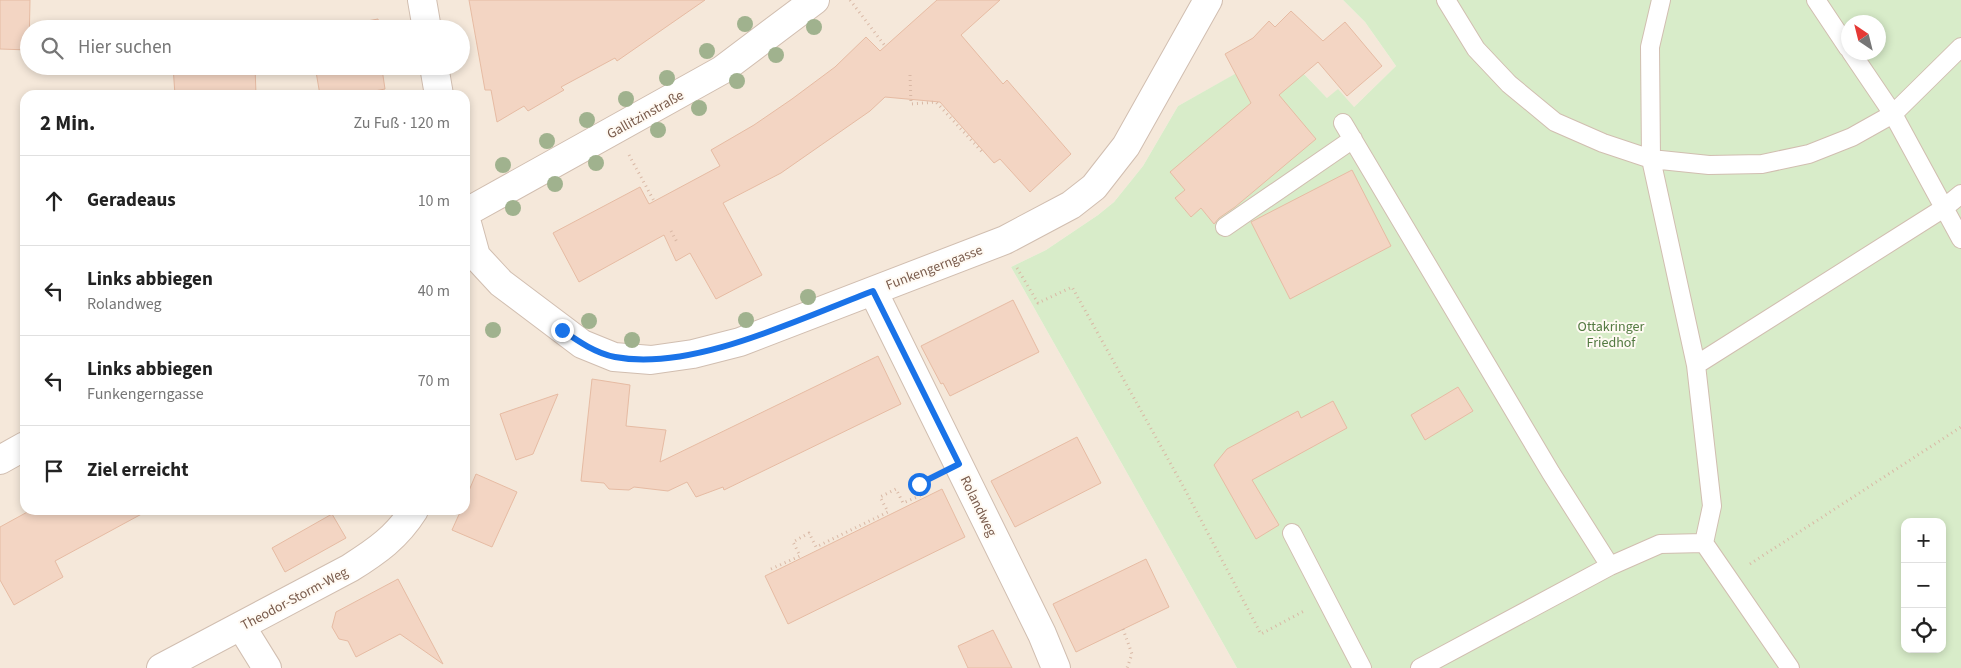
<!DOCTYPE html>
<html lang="de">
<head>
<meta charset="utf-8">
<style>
  body { margin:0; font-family:"Source Sans 3",sans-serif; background:#f6f6f6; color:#222 }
  .controls { position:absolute; right:15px; bottom:15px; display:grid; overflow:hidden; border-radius:10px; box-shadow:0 2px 8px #0003 }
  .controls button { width:45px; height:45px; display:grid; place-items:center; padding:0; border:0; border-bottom:1px solid #e0e0e0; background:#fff; color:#222; font:25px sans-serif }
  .compass { position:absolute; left:1841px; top:15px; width:45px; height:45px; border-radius:50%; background:#fff; box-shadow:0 2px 8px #0003; rotate:325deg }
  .stop { position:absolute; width:15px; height:15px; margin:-11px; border:4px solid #1a73e8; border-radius:50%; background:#fff }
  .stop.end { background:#1a73e8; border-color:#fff; box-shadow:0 1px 5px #0008 }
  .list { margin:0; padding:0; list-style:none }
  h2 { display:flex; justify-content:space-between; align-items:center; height:65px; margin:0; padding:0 20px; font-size:21px }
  h2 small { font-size:16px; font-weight:400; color:#767676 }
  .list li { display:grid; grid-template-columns:32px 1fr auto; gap:15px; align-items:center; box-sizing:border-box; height:90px; padding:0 20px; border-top:1px solid #e0e0e0 }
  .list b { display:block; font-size:19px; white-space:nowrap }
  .list p { margin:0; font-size:16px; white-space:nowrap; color:#767676 }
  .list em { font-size:16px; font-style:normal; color:#767676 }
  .icon { flex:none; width:28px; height:28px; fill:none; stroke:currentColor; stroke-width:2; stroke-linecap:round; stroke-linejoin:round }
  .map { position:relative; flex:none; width:1961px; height:668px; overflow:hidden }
  .search { position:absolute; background:#fff; box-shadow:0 2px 8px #0003; left:20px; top:20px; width:450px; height:55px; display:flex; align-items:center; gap:12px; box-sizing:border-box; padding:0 18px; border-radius:28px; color:#767676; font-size:19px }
  .panel { position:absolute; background:#fff; box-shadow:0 2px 8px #0003; left:20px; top:90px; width:450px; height:425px; border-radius:15px }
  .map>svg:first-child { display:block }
</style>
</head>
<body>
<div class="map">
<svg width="1961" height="668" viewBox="0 0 1961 668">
  <rect width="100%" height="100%" fill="#fdf6ec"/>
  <path fill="#f5e8da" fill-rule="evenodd" d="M 0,0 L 1343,0 L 1365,22 L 1396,66 L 1354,107 L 1327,98 L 1304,74 L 1250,66 L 1178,106 L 1143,166 L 1114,202 L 1098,215 L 1046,250 L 1011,267 L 1237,668 L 0,668 ZM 29,29 L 461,29 L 461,66 L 29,66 ZM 25,95 L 465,95 L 465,510 L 25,510 Z"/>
  <path fill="#d8ecc9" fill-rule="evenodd" d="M 1343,0 L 1961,0 L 1961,668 L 1237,668 L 1011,267 L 1046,250 L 1098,215 L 1114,202 L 1143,166 L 1178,106 L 1249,66 L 1304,74 L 1327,98 L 1338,89 L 1354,107 L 1396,66 L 1365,22 ZM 1848,22 L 1878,22 L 1878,52 L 1848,52 ZM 1905,522 L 1942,522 L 1942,649 L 1905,649 Z"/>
  <path fill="#f3d5c3" stroke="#e6bba3" d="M 0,0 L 30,0 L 29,50 L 0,49 Z
    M 469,0 L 705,0 L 617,61 L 615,58 L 561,87 L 564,90 L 528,111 L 524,106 L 497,122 L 491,90 L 485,90 Z
    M 937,0 L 1000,0 L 961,35 L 1003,84 L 1007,80 L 1071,154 L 1030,192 L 1000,159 L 994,163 L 940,102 L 885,97 L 870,111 L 781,173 L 723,203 L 762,275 L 716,299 L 690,253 L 676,261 L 664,235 L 579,282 L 553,233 L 640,187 L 649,204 L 720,166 L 711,150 L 754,125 L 792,99 L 835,67 L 866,37 L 880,51 Z
    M 1291,11 L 1323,41 L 1345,22 L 1382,66 L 1347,96 L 1318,62 L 1279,95 L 1316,139 L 1235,207 L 1219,218 L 1214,224 L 1201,208 L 1191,217 L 1175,198 L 1185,190 L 1170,172 L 1251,103 L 1225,54 L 1253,38 L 1269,21 L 1275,27 Z
    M 378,19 L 380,29 L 324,29 Z
    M 173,66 L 255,66 L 256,95 L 175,95 Z
    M 315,66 L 387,66 L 387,68 L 382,69 L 385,89 L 354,95 L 320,95 Z
    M 1352,170 L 1391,246 L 1290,299 L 1251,222 Z
    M 1013,300 L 1039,352 L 950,396 L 943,383 L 941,384 L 921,346 Z
    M 878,356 L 901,404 L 724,490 L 723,487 L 696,497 L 687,482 L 668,491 L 634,487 L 629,490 L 609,489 L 604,483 L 581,481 L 592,379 L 630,385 L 626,426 L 666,430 L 660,462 Z
    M 1458,387 L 1473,411 L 1425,440 L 1411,415 Z
    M 558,394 L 533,454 L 516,460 L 500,414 Z
    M 1333,401 L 1347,428 L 1252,480 L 1279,525 L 1256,539 L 1214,465 L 1227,449 L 1298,411 L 1301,418 Z
    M 1077,437 L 1101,483 L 1015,527 L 991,481 Z
    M 476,474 L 517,492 L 492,547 L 452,530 L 461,510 L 465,510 L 465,500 Z
    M 942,489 L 965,537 L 788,624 L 765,576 Z
    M 31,510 L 149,510 L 55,561 L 63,577 L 14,605 L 0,580 L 0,527 Z
    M 332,514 L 346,538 L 285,572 L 272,548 Z
    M 1146,559 L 1169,607 L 1076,652 L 1053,604 Z
    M 398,579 L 443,664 L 400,634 L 356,657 L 348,641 L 339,639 L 332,627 L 336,612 Z
    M 993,630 L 1012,668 L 968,668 L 958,646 Z"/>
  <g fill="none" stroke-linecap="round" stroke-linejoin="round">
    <defs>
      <path id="lane" d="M 1446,0 L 1476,49 L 1509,84 L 1555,122 L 1603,143 L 1651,159 L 1709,165 L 1762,164 L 1809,154 L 1852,137 L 1893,114 L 1961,47
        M 1661,0 L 1650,47 L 1651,159 L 1696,365 L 1712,506 L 1704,543
        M 1816,0 L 1848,48
        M 1851,52 L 1893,114 L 1961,239
        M 1343,123 L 1551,473 L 1610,566
        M 1225,227 L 1353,139
        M 1696,365 L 1944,208 L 1961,194
        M 1292,533 L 1362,668
        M 1420,668 L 1610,566 L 1660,544 L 1704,543 L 1790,668"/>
      <path id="street" d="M 422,0 L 427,29
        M 434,66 L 439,95
        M 465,213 L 722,70 L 815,0
        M 465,216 L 476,256 L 501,283 L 582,344 L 614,357 L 651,360 L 693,354 L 740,342 L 1005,240 L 1071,205 L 1094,187 L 1126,146 L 1208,0
        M 873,291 L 1042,634 L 1056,668
        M 0,460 L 25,446
        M 241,626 L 267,668
        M 161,668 L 350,568 C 377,551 397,537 414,510"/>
    </defs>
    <use href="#lane" stroke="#d1beb0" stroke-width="20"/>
    <use href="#street" stroke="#d1beb0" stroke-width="30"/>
    <path stroke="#d9b8a5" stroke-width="3" stroke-dasharray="1 4" stroke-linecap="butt" d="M 850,0 L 885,46
      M 910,75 L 911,104 L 936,102 L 983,153
      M 629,155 L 654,201
      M 671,231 L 678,244
      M 1017,268 L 1038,303 L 1072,287 L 1183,486 L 1261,634 L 1304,611
      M 1750,564 L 1961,427
      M 771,569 L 800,556 L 793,542 L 809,533 L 816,547 L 888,512 L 880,497 L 896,489 L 903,503 L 924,494 L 919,484 L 931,478
      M 1123,629 L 1132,654 L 1127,668"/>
    <use href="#lane" stroke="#fff" stroke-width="18"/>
    <use href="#street" stroke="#fff" stroke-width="28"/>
  </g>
  <g fill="#a0b28e">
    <circle cx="745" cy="24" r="8"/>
    <circle cx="814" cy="27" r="8"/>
    <circle cx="707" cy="51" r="8"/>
    <circle cx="776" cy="55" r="8"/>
    <circle cx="667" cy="78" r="8"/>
    <circle cx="737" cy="81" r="8"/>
    <circle cx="626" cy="99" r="8"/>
    <circle cx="699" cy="108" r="8"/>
    <circle cx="587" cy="120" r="8"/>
    <circle cx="658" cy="130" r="8"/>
    <circle cx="547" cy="141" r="8"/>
    <circle cx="596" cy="163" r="8"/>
    <circle cx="503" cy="165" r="8"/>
    <circle cx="555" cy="184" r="8"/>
    <circle cx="513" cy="208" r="8"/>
    <circle cx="808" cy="297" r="8"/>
    <circle cx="746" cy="320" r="8"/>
    <circle cx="589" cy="321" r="8"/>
    <circle cx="493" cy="330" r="8"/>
    <circle cx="632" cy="340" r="8"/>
  </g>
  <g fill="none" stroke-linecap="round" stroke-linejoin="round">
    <path stroke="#1a73e8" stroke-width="6" d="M 562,330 C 578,341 595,353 615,357 C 692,372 801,318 873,291 L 959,464 L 919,484"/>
  </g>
  <g text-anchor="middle" stroke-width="4" stroke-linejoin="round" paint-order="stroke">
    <g font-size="14" fill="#7a5c4d" stroke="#fffaf3">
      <text transform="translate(645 114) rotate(-29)" y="5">Gallitzinstraße</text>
      <text transform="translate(934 267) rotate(-21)" y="5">Funkengerngasse</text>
      <text transform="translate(979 506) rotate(64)" y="5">Rolandweg</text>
      <text transform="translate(294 598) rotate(-28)" y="5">Theodor-Storm-Weg</text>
    </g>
    <g font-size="14" fill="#537a41" stroke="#fffaf3">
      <text x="1611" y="331">Ottakringer<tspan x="1611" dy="16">Friedhof</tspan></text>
    </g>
  </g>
</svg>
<div class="controls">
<button>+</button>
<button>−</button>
<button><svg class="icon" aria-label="locate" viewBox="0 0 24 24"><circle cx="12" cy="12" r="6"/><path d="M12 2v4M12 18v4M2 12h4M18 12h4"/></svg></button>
</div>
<svg class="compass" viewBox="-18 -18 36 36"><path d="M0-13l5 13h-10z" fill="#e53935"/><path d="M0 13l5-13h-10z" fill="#767676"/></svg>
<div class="stop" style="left:919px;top:484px"></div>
<div class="stop end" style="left:562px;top:330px"></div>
<div class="search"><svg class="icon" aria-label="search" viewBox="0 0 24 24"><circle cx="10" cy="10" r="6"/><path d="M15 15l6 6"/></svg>Hier suchen</div>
<section class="panel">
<h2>2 Min.<small>Zu Fuß · 120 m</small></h2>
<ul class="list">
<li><svg class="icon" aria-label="ahead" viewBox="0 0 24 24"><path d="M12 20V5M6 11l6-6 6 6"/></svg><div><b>Geradeaus</b></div><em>10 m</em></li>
<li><svg class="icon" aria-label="left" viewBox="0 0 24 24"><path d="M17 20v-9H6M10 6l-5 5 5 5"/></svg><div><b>Links abbiegen</b><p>Rolandweg</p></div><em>40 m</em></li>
<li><svg class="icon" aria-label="left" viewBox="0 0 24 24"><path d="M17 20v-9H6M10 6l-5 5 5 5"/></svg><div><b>Links abbiegen</b><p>Funkengerngasse</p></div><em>70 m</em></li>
<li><svg class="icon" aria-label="arrive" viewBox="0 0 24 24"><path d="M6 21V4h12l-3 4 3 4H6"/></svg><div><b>Ziel erreicht</b></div></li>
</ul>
</section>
</div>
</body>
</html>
